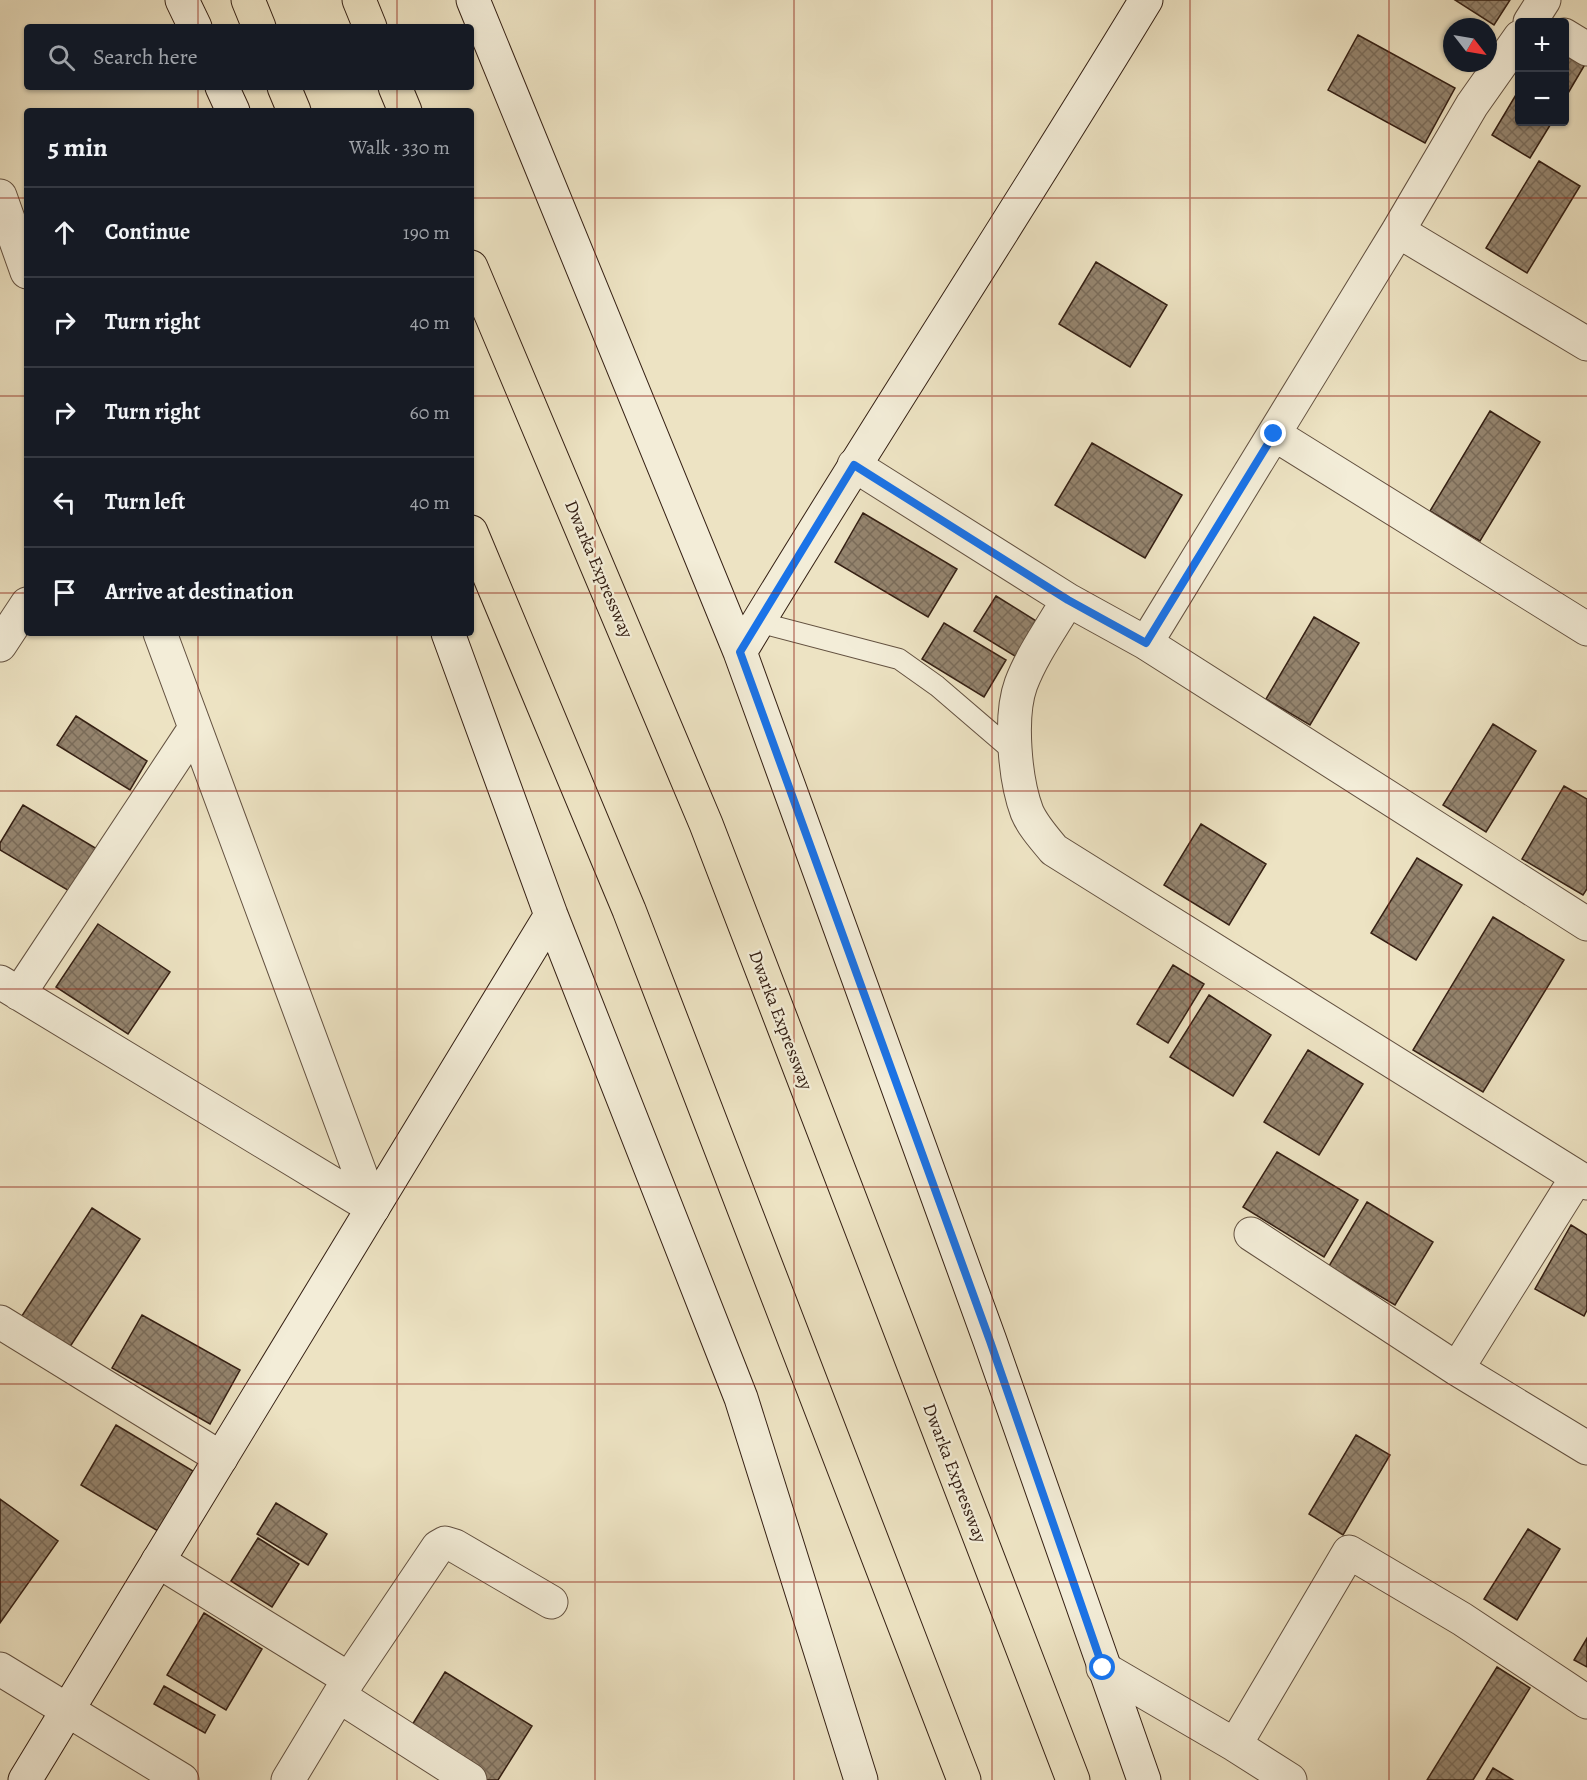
<!DOCTYPE html>
<html lang="en">
<head>
<meta charset="utf-8">
<style>
  body { margin:0; font-family:Alegreya,serif; background:#242831; color:#f1f3f6 }
  .controls { position:absolute; right:18px; top:18px; display:grid; overflow:hidden; border-radius:6px; box-shadow:0 2px 4px #0004 }
  .controls button { width:54px; height:54px; display:grid; place-items:center; padding:0; border:0; border-bottom:2px solid #363941; background:#171b24; color:#f1f3f6; font:30px sans-serif }
  .compass { position:absolute; left:1443px; top:18px; width:54px; height:54px; border-radius:50%; background:#171b24; box-shadow:0 2px 4px #0004; rotate:121deg }
  .stop { position:absolute; width:18px; height:18px; margin:-14px; border:4px solid #1a73e8; border-radius:50%; background:#fff }
  .stop.end { background:#1a73e8; border-color:#fff; box-shadow:0 2px 6px #0008 }
  .list { margin:0; padding:0; list-style:none }
  h2 { display:flex; justify-content:space-between; align-items:center; height:78px; margin:0; padding:0 24px; font-size:26px }
  h2 small { font-size:20px; font-weight:400; color:#9ea1a6 }
  .list li { display:grid; grid-template-columns:39px 1fr auto; gap:18px; align-items:center; box-sizing:border-box; height:90px; padding:0 24px; border-top:2px solid #363941 }
  .list b { display:block; font-size:22px; white-space:nowrap }
  .list em { font-size:20px; font-style:normal; color:#9ea1a6 }
  .icon { flex:none; width:33px; height:33px; fill:none; stroke:currentColor; stroke-width:2; stroke-linecap:round; stroke-linejoin:round }
  .map { position:relative; flex:none; width:1587px; height:1780px; overflow:hidden }
  .search { position:absolute; background:#171b24; box-shadow:0 2px 4px #0004; left:24px; top:24px; width:450px; height:66px; display:flex; align-items:center; gap:15px; box-sizing:border-box; padding:0 21px; border-radius:6px; color:#9ea1a6; font-size:22px }
  .panel { position:absolute; background:#171b24; box-shadow:0 2px 4px #0004; left:24px; top:108px; width:450px; height:528px; border-radius:6px }
  .map>svg:first-child { display:block }
</style>
</head>
<body>
<div class="map">
<svg width="1587" height="1780" viewBox="0 0 1587 1780">
  <defs>
    <pattern id="building-cross-hatch" width="8" height="8" patternUnits="userSpaceOnUse" patternTransform="scale(1.5)"><rect width="8" height="8" fill="#95856f"/><path d="M0 0l8 8M0 8l8-8" fill="none" stroke="#7a6c5a"/></pattern>
  </defs>
  <rect width="100%" height="100%" fill="#ede3c3"/>
  <filter id="stains"><feTurbulence type="fractalNoise" baseFrequency=".00333" numOctaves="4"/><feColorMatrix values="0 0 0 0 .2 0 0 0 0 .09 0 0 0 0 .02 0 0 0 .5 -.17"/></filter>
  <radialGradient id="worn" r=".72"><stop offset=".6" stop-color="#630" stop-opacity="0"/><stop offset="1" stop-color="#630" stop-opacity=".3"/></radialGradient>
  <path fill="url(#building-cross-hatch)" stroke="#352014" stroke-width="1.5" d="M 1455,0 L 1510,0 L 1494,25 Z
    M 1358,35 L 1455,88 L 1425,143 L 1328,90 Z
    M 1564,48 L 1587,61 L 1564,100 Z
    M 1520,88 L 1520,122 L 1552,122 L 1530,158 L 1492,135 Z
    M 1539,161 L 1580,186 L 1527,273 L 1486,248 Z
    M 1096,262 L 1167,305 L 1130,367 L 1059,324 Z
    M 1490,411 L 1540,442 L 1480,541 L 1430,511 Z
    M 1092,443 L 1182,495 L 1145,558 L 1055,505 Z
    M 863,513 L 957,569 L 928,617 L 835,562 Z
    M 996,596 L 1041,624 L 1020,659 L 974,631 Z
    M 1314,617 L 1359,643 L 1310,725 L 1266,699 Z
    M 944,623 L 1006,660 L 984,697 L 922,659 Z
    M 76,716 L 147,761 L 130,790 L 57,745 Z
    M 1493,724 L 1536,751 L 1486,832 L 1443,805 Z
    M 1564,786 L 1587,799 L 1587,889 L 1583,895 L 1522,859 Z
    M 23,805 L 97,849 L 71,892 L 0,850 L 0,843 Z
    M 1201,824 L 1266,864 L 1229,925 L 1164,885 Z
    M 1417,858 L 1462,885 L 1416,960 L 1371,933 Z
    M 1493,917 L 1564,960 L 1483,1092 L 1413,1050 Z
    M 98,924 L 170,972 L 128,1034 L 56,987 Z
    M 1173,965 L 1204,984 L 1168,1043 L 1137,1024 Z
    M 1209,995 L 1271,1035 L 1233,1096 L 1170,1057 Z
    M 1308,1050 L 1363,1084 L 1319,1155 L 1264,1122 Z
    M 1277,1152 L 1358,1200 L 1324,1257 L 1243,1207 Z
    M 1367,1202 L 1433,1242 L 1395,1305 L 1329,1266 Z
    M 92,1208 L 140,1239 L 64,1356 L 16,1325 Z
    M 1571,1225 L 1587,1235 L 1587,1310 L 1584,1316 L 1535,1289 Z
    M 142,1315 L 240,1370 L 210,1424 L 112,1368 Z
    M 116,1425 L 193,1471 L 158,1531 L 81,1485 Z
    M 1356,1435 L 1390,1455 L 1343,1535 L 1309,1514 Z
    M 0,1499 L 58,1541 L 0,1623 Z
    M 276,1503 L 327,1534 L 308,1565 L 257,1534 Z
    M 1528,1529 L 1560,1549 L 1517,1620 L 1484,1599 Z
    M 258,1538 L 299,1564 L 272,1607 L 231,1581 Z
    M 204,1613 L 262,1649 L 226,1710 L 167,1675 Z
    M 1587,1638 L 1587,1667 L 1574,1660 Z
    M 1497,1667 L 1530,1688 L 1473,1780 L 1427,1780 Z
    M 445,1672 L 532,1726 L 498,1780 L 483,1780 L 407,1733 Z
    M 164,1686 L 215,1715 L 205,1733 L 154,1704 Z
    M 1493,1768 L 1513,1780 L 1486,1780 Z"/>
  <g fill="none" stroke-linecap="round" stroke-linejoin="round">
    <defs>
      <path id="lane" d="M 758,622 L 899,659 L 937,686 L 1015,753"/>
      <path id="street" d="M 1530,22 L 1544,0
        M 1564,35 L 1587,49
        M 0,196 L 27,272
        M 1398,231 L 1587,344
        M 1274,434 L 1587,629
        M 854,465 L 1068,600 L 1146,643 L 1587,924
        M 1068,600 C 1052,627 1032,655 1021,684 C 1009,717 1015,780 1027,812 C 1033,826 1044,838 1054,850 L 1587,1183
        M 160,633 L 373,1208
        M 1146,643 L 1398,231 L 1472,105 L 1520,37
        M 0,645 L 27,604
        M 0,982 L 373,1208
        M 19,994 L 195,728
        M 1251,1234 L 1457,1369 L 1587,1448
        M 0,1322 L 221,1458
        M 1457,1369 L 1577,1177
        M 158,1561 L 349,1679
        M 1103,1668 L 1235,1745 L 1290,1780
        M 0,1669 L 182,1780
        M 339,1696 L 470,1780
        M 1235,1745 L 1349,1552 L 1462,1619 L 1587,1702
        M 288,1780 L 349,1679 L 438,1547 L 445,1543 L 455,1546 L 551,1602"/>
      <path id="secondary" d="M 182,0 L 195,27
        M 473,0 L 740,652 L 990,1341 L 1144,1780
        M 222,87 L 233,111
        M 448,633 L 551,915 L 741,1398 L 861,1780
        M 740,652 C 872,433 1013,219 1146,0
        M 25,1780 L 551,915"/>
      <path id="highway" d="M 248,0 L 259,27
        M 359,0 L 370,27
        M 284,87 L 294,111
        M 395,87 L 405,111
        M 471,267 L 706,824 L 1073,1780
        M 471,532 L 629,910 L 964,1780"/>
    </defs>
    <use href="#lane" stroke="#635140" stroke-width="22"/>
    <use href="#street" stroke="#635140" stroke-width="35"/>
    <use href="#secondary" stroke="#352014" stroke-width="35"/>
    <use href="#highway" stroke="#352014" stroke-width="35"/>
    <use href="#lane" stroke="#f3edd8" stroke-width="20"/>
    <use href="#street" stroke="#f3edd8" stroke-width="33"/>
    <use href="#secondary" stroke="#f3edd8" stroke-width="33"/>
    <use href="#highway" stroke="#ede3c3" stroke-width="33"/>
  </g>
  <g fill="none" stroke-linecap="round" stroke-linejoin="round">
    <path stroke="#1a73e8" stroke-width="8" d="M 1103,1668 L 990,1341 L 740,652 L 854,465 L 1068,600 L 1146,643 L 1274,434"/>
  </g>
  <path fill="none" stroke="#8f2418" stroke-width="1.5" stroke-opacity="0.55" d="M 198,0 L 198,27M 397,0 L 397,27M 595,0 L 595,1780M 794,0 L 794,1780M 992,0 L 992,1780M 1190,0 L 1190,1780M 1389,0 L 1389,1780M 198,87 L 198,111M 397,87 L 397,111M 0,198 L 27,198M 471,198 L 1587,198M 0,396 L 27,396M 471,396 L 1587,396M 0,593 L 27,593M 471,593 L 1587,593M 198,633 L 198,1780M 397,633 L 397,1780M 0,791 L 1587,791M 0,989 L 1587,989M 0,1187 L 1587,1187M 0,1384 L 1587,1384M 0,1582 L 1587,1582"/>
  <g text-anchor="middle" stroke-width="4.5" stroke-linejoin="round" paint-order="stroke">
    <g font-size="18" fill="#352014" stroke="#f3edd8">
      <text transform="translate(599 569) rotate(67)" y="6">Dwarka Expressway</text>
      <text transform="translate(781 1020) rotate(69)" y="6">Dwarka Expressway</text>
      <text transform="translate(955 1473) rotate(69)" y="6">Dwarka Expressway</text>
    </g>
  </g>
  <rect width="100%" height="100%" filter="url(#stains)"/>
  <rect width="100%" height="100%" fill="url(#worn)"/>
</svg>
<div class="controls">
<button>+</button>
<button>−</button>
</div>
<svg class="compass" viewBox="-18 -18 36 36"><path d="M0-13l5 13h-10z" fill="#e53935"/><path d="M0 13l5-13h-10z" fill="#9ea1a6"/></svg>
<div class="stop" style="left:1103px;top:1668px"></div>
<div class="stop end" style="left:1274px;top:434px"></div>
<div class="search"><svg class="icon" aria-label="search" viewBox="0 0 24 24"><circle cx="10" cy="10" r="6"/><path d="M15 15l6 6"/></svg>Search here</div>
<section class="panel">
<h2>5 min<small>Walk · 330 m</small></h2>
<ul class="list">
<li><svg class="icon" aria-label="ahead" viewBox="0 0 24 24"><path d="M12 20V5M6 11l6-6 6 6"/></svg><div><b>Continue</b></div><em>190 m</em></li>
<li><svg class="icon" aria-label="right" viewBox="0 0 24 24"><path d="M7 20v-9h11M14 6l5 5-5 5"/></svg><div><b>Turn right</b></div><em>40 m</em></li>
<li><svg class="icon" aria-label="right" viewBox="0 0 24 24"><path d="M7 20v-9h11M14 6l5 5-5 5"/></svg><div><b>Turn right</b></div><em>60 m</em></li>
<li><svg class="icon" aria-label="left" viewBox="0 0 24 24"><path d="M17 20v-9H6M10 6l-5 5 5 5"/></svg><div><b>Turn left</b></div><em>40 m</em></li>
<li><svg class="icon" aria-label="arrive" viewBox="0 0 24 24"><path d="M6 21V4h12l-3 4 3 4H6"/></svg><div><b>Arrive at destination</b></div></li>
</ul>
</section>
</div>
</body>
</html>
